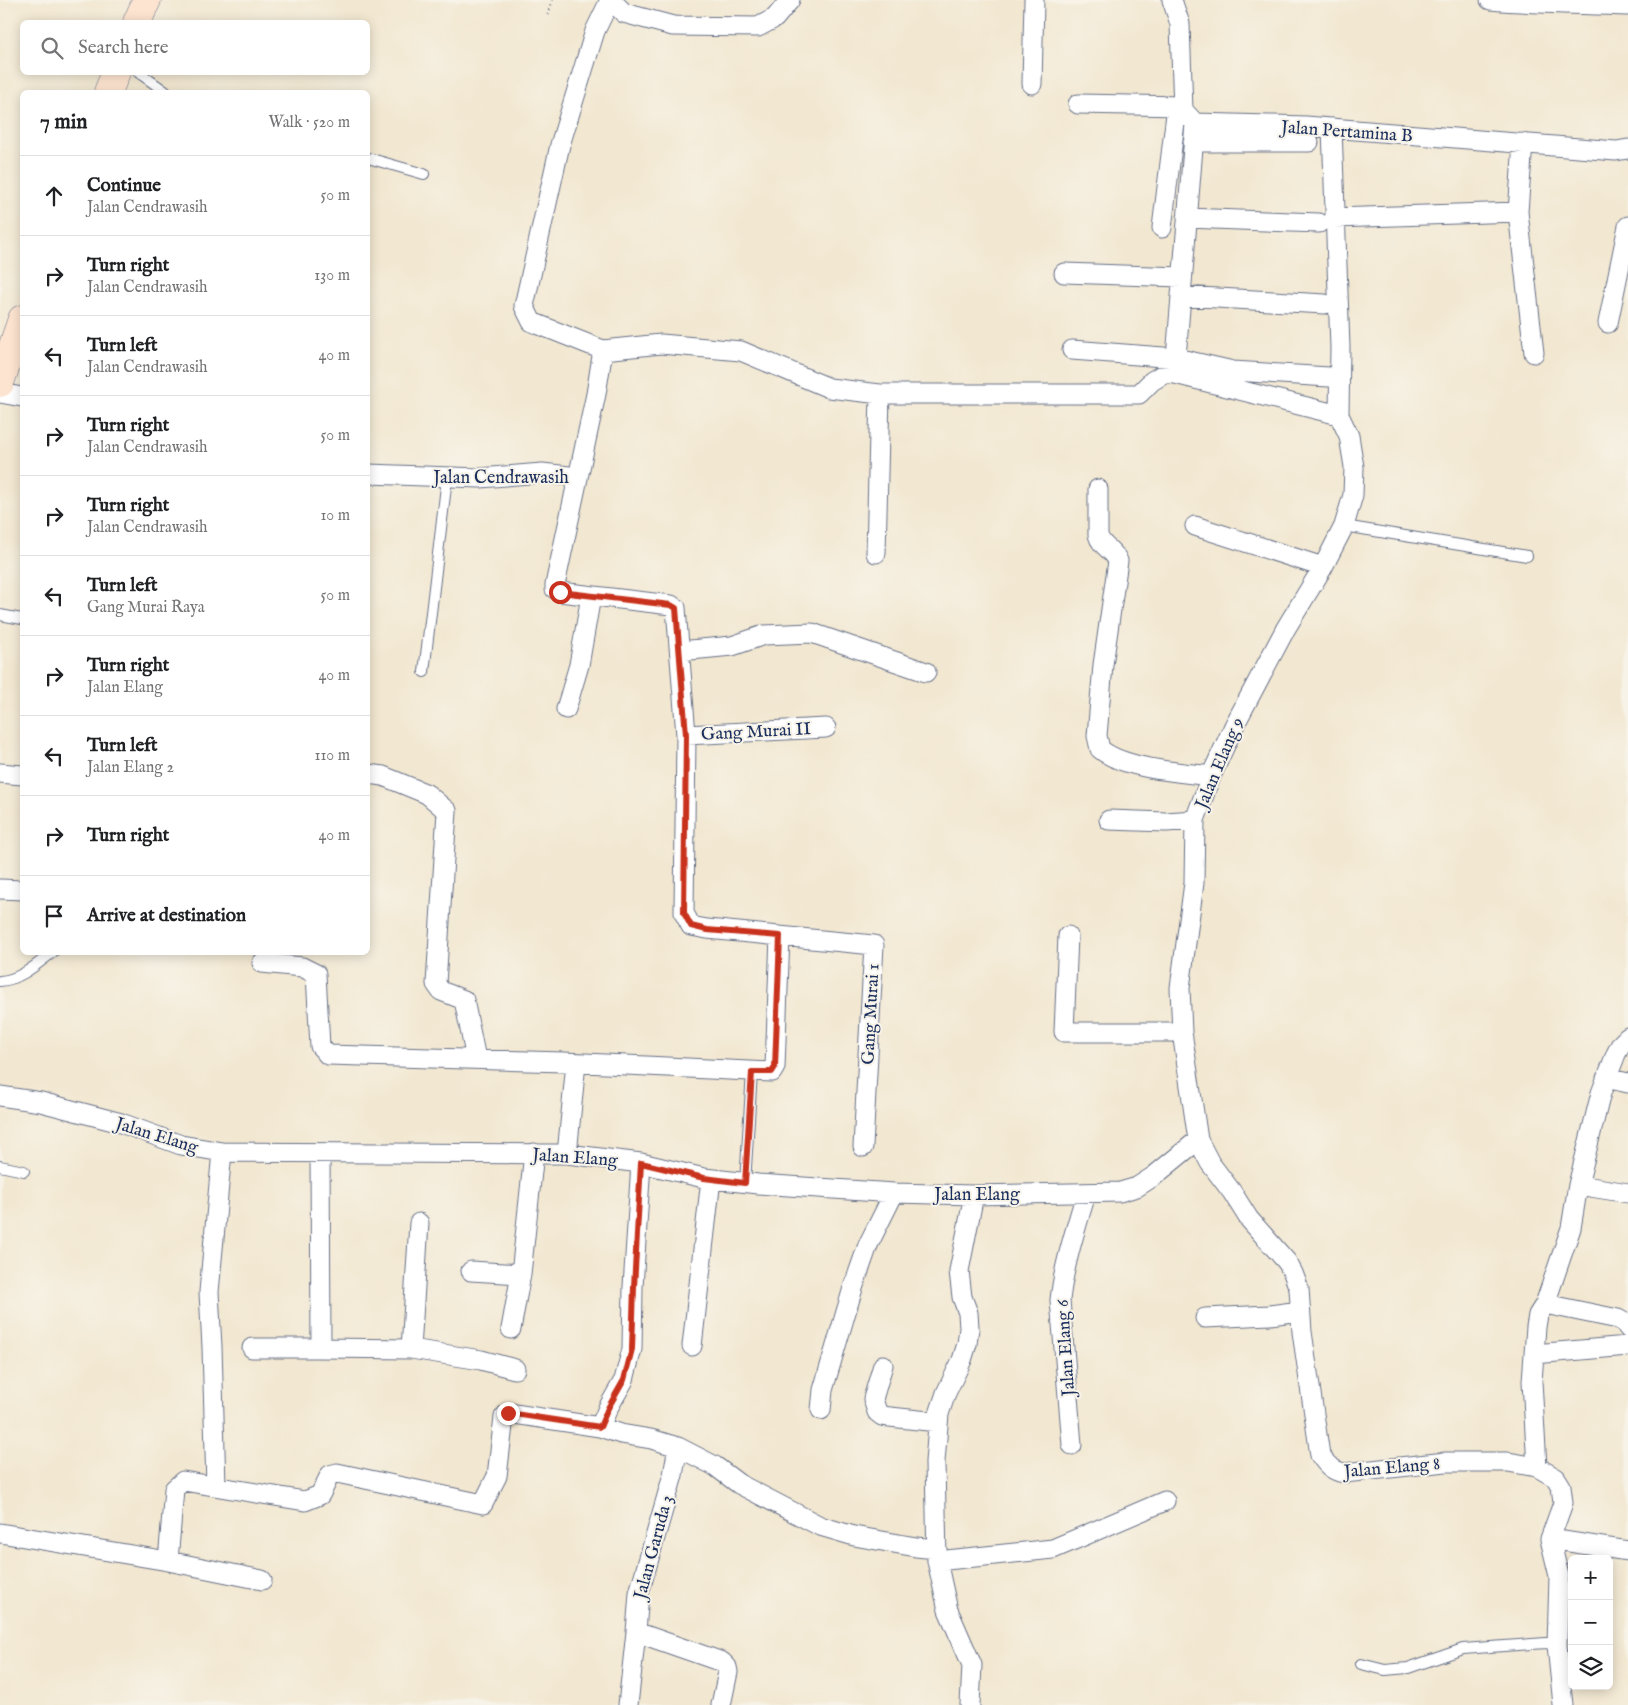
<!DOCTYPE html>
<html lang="en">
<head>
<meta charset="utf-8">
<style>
  body { margin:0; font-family:"IM FELL English",serif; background:#f2f2f2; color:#202124 }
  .controls { position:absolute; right:15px; bottom:15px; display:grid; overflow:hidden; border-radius:8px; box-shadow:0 2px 12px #0003 }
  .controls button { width:45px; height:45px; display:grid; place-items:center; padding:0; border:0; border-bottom:1px solid #e0e0e0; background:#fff; color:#202124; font:25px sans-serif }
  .stop { position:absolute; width:15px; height:15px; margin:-11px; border:4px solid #c8321e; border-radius:50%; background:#fff }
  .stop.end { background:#c8321e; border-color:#fff; box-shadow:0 1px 5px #0008 }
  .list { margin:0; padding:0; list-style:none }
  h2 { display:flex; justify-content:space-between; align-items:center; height:65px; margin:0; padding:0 20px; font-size:21px }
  h2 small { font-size:16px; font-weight:400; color:#757577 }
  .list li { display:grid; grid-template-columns:32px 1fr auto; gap:15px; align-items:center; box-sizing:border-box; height:80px; padding:0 20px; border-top:1px solid #e0e0e0 }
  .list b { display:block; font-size:19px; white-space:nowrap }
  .list p { margin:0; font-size:16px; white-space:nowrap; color:#757577 }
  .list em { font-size:16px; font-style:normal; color:#757577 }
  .icon { flex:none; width:28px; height:28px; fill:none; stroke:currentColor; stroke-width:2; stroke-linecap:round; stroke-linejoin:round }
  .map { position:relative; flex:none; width:1628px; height:1705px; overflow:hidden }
  .search { position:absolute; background:#fff; box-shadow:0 2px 12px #0003; left:20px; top:20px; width:350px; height:55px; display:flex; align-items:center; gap:12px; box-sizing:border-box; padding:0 18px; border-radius:8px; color:#757577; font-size:19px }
  .panel { position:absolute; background:#fff; box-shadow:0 2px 12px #0003; left:20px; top:90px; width:350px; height:865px; border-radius:8px }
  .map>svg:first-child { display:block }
</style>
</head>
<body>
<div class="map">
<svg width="1628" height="1705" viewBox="0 0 1628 1705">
  <rect width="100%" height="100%" fill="#f7f3e8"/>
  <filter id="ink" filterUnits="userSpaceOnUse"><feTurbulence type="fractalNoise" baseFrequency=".02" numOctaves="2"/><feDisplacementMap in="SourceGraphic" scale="10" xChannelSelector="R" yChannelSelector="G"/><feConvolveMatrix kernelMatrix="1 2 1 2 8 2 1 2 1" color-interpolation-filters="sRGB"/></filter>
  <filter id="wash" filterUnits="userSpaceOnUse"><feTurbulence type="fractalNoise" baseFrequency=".0096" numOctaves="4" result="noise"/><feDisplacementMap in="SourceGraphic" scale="20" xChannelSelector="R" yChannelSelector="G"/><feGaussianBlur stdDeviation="1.12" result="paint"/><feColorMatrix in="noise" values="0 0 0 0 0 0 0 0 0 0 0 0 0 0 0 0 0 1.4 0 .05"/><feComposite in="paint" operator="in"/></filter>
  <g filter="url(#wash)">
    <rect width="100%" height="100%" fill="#f2e7d0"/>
  </g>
  <g filter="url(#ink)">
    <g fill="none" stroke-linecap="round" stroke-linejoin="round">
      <defs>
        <path id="service" d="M 138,72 L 166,92
          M 368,158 L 424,174
          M 1344,526 L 1527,556
          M 0,615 L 22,619
          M 424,672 L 447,478
          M 0,981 C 20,980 37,964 53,952
          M 0,1166 L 24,1171
          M 745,1183 L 752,1072
          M 1361,1664 L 1385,1670 L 1408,1668 L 1463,1649 L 1546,1643 L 1557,1645"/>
        <path id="minor" d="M 610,0 L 595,31 L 560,145 L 524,306 L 532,322 L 603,350 L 661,344 L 741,351 L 829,388 L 880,394 L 1139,394 L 1152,381 L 1167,372 L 1339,415
          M 611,0 L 624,13 L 673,26 L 758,27 L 775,18 L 790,0
          M 1172,0 L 1180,24 L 1183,110 L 1195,123 L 1306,126 L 1616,151 L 1628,149
          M 1490,0 C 1536,4 1582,4 1628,6
          M 1032,84 L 1034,0
          M 1078,104 L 1183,106
          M 1332,128 L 1340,347 L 1339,415 L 1349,436 L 1354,467 L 1353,495 L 1344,526 L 1323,567 L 1286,628 L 1234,726 L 1211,776 L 1195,820 L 1194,883 L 1180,988 L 1182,1032 L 1198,1140 L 1210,1163 L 1232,1192 L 1249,1219 L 1287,1262 L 1293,1273 L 1299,1289 L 1302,1332 L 1320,1455 C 1326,1464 1332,1471 1344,1473 L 1446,1462 L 1508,1462 L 1537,1467 L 1556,1478 L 1561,1486 L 1563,1503 L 1550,1539 L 1559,1576 L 1557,1645 L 1563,1705
          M 1193,142 L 1309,142
          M 1523,143 L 1518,212 L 1534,353
          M 1187,218 L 1319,223
          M 1334,218 L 1518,212
          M 1162,228 L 1176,114 L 1183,110
          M 1064,273 L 1181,277
          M 1181,296 L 1325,304
          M 1608,323 L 1628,226
          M 603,350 L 596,394 L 555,585 L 555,589 L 560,592 L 671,605 L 676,608 L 686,735 L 684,913 L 691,926 L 707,929 L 874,945 L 863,1147
          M 1072,350 L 1176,358 L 1233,371 L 1329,377
          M 1176,358 L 1195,123
          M 0,393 L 22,397
          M 368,474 L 480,478 L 542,473 L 578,477
          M 1098,489 L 1098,535 C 1101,547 1114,550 1118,561 L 1103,665 L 1097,736 L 1100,749 C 1124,769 1179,772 1211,776
          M 1195,526 L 1323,567
          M 876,553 L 880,394
          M 680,651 L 732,646 L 764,635 L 812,633 L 926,672
          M 566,709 L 579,665 L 591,596
          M 686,735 L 826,728
          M 0,773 L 22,775
          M 368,774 L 383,776 L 427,794 L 447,811 L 436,984 L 441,991 L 464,1000 L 476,1059
          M 1109,820 L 1166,822 L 1195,820
          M 0,889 L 22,890
          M 1068,936 L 1064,1032 L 1182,1032
          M 262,963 L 302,967 L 316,974 L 320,1046 L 328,1055 L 564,1062 L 772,1072 L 775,1067 L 780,936
          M 1606,1078 L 1628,1083
          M 0,1096 L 41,1102 L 121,1123 L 181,1145 L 222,1152 L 567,1154 L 641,1163 L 704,1178 L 758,1184 L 894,1193 L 974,1195 L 1120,1192 L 1137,1187 L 1154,1176 L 1198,1140
          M 320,1153 L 321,1348 L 411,1349 L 481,1360 L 515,1369
          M 567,1154 L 576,1063
          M 1578,1185 L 1628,1193
          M 471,1271 L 521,1274
          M 1545,1304 L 1618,1319 L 1625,1323 L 1628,1328
          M 1205,1318 L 1270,1315 L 1300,1311
          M 511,1329 L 521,1274 L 534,1153
          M 692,1346 L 711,1179
          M 252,1348 L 321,1348
          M 411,1349 L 419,1223
          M 1534,1354 L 1628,1346
          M 883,1365 L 873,1399 L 877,1412 L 882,1416 L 890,1417 L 938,1422
          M 821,1410 L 823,1390 L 853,1288 L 868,1245 L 894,1193
          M 600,1427 L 608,1408 L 624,1380 L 632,1349 L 633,1287 L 641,1163
          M 1072,1445 L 1060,1300 C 1064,1264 1076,1228 1086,1194
          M 678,1447 L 673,1475 L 639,1593 L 636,1632 L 722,1662 L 727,1667 L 728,1672 L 721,1705
          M 1537,1467 L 1532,1381 L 1536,1327 L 1538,1315 L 1545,1304 L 1571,1228 L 1578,1185 L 1601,1093 L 1616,1054 L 1621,1044 L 1628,1037
          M 216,1486 L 212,1347 L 209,1292 L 222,1152
          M 0,1533 L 168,1561 L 174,1489 L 183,1481 L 305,1501 L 320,1495 L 330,1475 L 337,1473 L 483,1504 L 497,1476 L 504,1417 L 508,1413 L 600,1427 L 621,1434 L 651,1439 L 678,1447 L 715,1466 L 739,1484 L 820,1526 L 854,1536 L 916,1547 L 937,1549
          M 1550,1539 L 1628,1551
          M 168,1561 L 262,1580
          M 937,1561 L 1053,1549 L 1165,1501
          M 628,1705 L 636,1632
          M 970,1705 L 972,1665 L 948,1610 L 937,1561 L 935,1462 L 939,1414 L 946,1393 L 962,1360 L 967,1344 L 969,1328 L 968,1313 L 962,1297 L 959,1271 L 974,1195"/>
        <path id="secondary" d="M 137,22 L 147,0
          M 108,92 L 116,72
          M 0,383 L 22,319"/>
      </defs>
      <use href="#service" stroke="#666f86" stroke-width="12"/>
      <use href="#minor" stroke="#666f86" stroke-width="21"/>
      <use href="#secondary" stroke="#666f86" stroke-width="29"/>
      <path stroke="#666f86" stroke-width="3" stroke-dasharray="1 4" stroke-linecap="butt" d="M 548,15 L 552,0"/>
      <use href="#service" stroke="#fff" stroke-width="10"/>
      <use href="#minor" stroke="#fff" stroke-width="19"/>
      <use href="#secondary" stroke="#fde4d0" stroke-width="28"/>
    </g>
  </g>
  <g fill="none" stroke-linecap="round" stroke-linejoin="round" filter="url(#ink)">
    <path stroke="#c8321e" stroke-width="6" d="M 508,1413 L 600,1427 L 608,1408 L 624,1380 L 632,1349 L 634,1287 L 641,1163 L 704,1178 L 745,1183 L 752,1072 L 772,1072 L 775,1067 L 780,936 L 707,930 L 691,926 L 684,913 L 686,735 L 676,608 L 671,605 L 560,592"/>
  </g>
  <g text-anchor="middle" stroke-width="4" stroke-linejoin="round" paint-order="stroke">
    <g font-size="18" fill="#1b2f5e" stroke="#f7f3e8">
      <text transform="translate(1347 131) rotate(4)" y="6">Jalan Pertamina B</text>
      <text x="501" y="483">Jalan Cendrawasih</text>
      <text transform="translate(756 731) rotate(-3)" y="6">Gang Murai II</text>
      <text transform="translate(1219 763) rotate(-67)" y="6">Jalan Elang 9</text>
      <text transform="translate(870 1014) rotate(-87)" y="6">Gang Murai 1</text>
      <text transform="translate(157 1135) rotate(17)" y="6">Jalan Elang</text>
      <text transform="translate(575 1157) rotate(4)" y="6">Jalan Elang</text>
      <text x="977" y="1200">Jalan Elang</text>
      <text transform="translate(1065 1348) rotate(-94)" y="6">Jalan Elang 6</text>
      <text transform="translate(1392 1467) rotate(-5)" y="6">Jalan Elang 8</text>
      <text transform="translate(653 1547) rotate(-75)" y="6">Jalan Garuda 3</text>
    </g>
  </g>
</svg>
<div class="controls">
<button>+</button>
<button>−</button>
<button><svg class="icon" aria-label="layers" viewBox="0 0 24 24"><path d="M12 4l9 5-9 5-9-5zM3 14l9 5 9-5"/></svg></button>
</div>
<div class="stop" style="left:560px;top:592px"></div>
<div class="stop end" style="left:508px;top:1413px"></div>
<div class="search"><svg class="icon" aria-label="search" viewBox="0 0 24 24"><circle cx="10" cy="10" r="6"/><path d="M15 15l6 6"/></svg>Search here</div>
<section class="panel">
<h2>7 min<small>Walk · 520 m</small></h2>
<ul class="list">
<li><svg class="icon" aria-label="ahead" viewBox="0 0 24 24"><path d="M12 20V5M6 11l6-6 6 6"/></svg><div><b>Continue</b><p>Jalan Cendrawasih</p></div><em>50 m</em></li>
<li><svg class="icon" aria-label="right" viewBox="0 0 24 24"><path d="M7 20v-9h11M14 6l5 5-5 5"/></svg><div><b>Turn right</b><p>Jalan Cendrawasih</p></div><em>130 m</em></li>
<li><svg class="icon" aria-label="left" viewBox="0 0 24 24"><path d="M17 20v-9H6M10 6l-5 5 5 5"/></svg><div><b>Turn left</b><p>Jalan Cendrawasih</p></div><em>40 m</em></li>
<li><svg class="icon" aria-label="right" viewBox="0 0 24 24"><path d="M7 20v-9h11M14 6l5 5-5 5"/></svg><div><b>Turn right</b><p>Jalan Cendrawasih</p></div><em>50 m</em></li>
<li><svg class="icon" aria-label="right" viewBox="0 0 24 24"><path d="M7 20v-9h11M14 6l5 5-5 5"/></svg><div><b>Turn right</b><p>Jalan Cendrawasih</p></div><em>10 m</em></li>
<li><svg class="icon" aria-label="left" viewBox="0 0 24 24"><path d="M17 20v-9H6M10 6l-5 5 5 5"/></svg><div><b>Turn left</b><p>Gang Murai Raya</p></div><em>50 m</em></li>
<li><svg class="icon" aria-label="right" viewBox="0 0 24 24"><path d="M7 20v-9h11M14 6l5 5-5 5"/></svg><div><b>Turn right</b><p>Jalan Elang</p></div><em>40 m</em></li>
<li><svg class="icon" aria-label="left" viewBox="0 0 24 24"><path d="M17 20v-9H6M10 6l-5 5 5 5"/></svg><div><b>Turn left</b><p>Jalan Elang 2</p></div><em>110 m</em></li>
<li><svg class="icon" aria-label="right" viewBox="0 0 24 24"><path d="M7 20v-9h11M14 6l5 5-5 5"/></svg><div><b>Turn right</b></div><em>40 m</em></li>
<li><svg class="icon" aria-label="arrive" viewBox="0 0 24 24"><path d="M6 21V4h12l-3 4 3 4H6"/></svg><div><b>Arrive at destination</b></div></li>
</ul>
</section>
</div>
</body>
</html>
